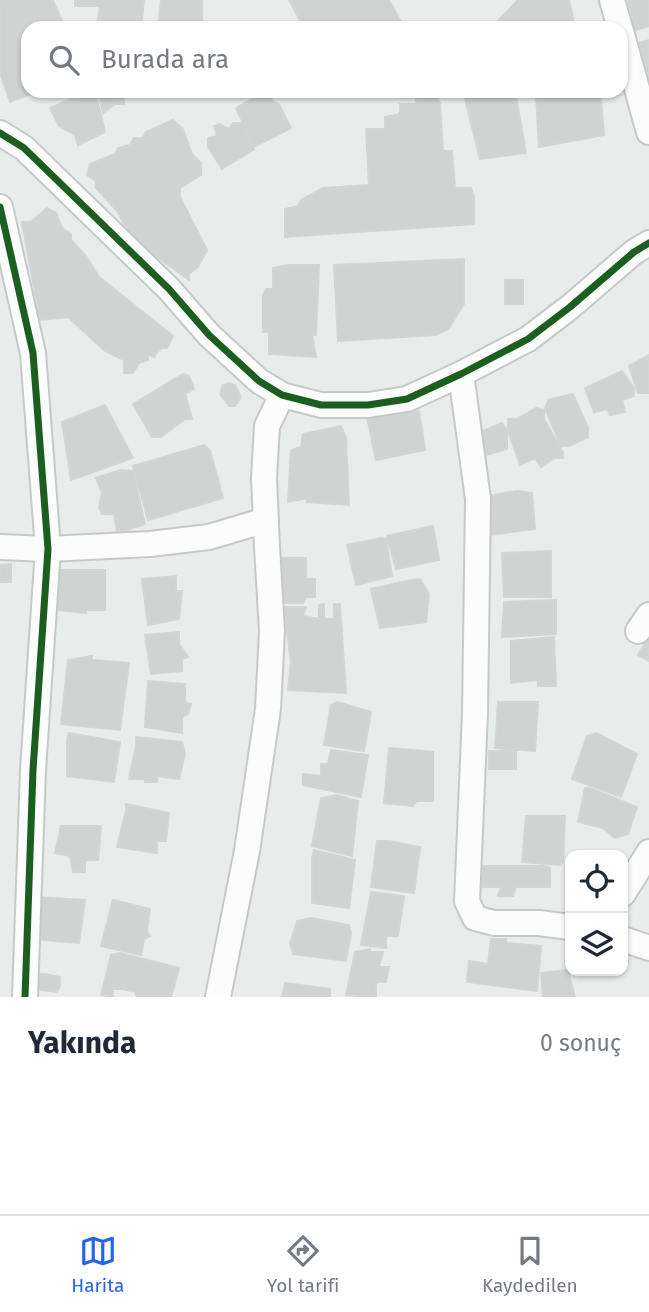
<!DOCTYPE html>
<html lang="tr">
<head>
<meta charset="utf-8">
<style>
  body { margin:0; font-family:"Fira Sans",sans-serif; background:#f6f6f7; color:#1f2937 }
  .controls { position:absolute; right:21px; bottom:21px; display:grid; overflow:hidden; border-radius:14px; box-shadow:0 2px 5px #0004 }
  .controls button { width:63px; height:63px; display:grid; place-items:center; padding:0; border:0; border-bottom:2px solid #e0e1e3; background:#fff; color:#1f2937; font:35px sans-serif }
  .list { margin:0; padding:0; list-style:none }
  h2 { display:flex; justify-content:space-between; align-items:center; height:91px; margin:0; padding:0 28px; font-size:30px }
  h2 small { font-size:23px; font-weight:400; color:#747a83 }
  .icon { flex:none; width:38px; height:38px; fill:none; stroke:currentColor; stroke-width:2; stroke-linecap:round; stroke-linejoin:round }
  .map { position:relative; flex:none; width:649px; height:997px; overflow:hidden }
  .search { position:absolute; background:#fff; box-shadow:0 2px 5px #0004; left:21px; right:21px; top:21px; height:77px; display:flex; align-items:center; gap:18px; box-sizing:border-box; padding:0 24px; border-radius:21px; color:#747a83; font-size:26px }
  .sheet { height:217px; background:#fff }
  nav { display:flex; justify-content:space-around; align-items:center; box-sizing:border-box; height:98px; border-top:2px solid #e0e1e3; background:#fff; font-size:19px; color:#747a83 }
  nav a { display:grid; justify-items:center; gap:4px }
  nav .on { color:#2563eb }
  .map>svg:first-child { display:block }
</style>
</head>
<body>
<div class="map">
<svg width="649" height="997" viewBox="0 0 649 997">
  <rect width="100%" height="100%" fill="#e8edeb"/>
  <path fill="#cfd4d2" stroke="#d1d6d4" stroke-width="2" d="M 0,0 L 53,0 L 65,28 L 28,28 L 28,91 L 38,91 L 10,102 L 0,73 Z
    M 75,0 L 144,0 L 141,28 L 97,28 L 100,6 L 75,6 Z
    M 161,0 L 202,0 L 202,28 L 158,28 Z
    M 289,0 L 389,0 L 404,28 L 304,28 Z
    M 518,0 L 569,0 L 575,28 L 491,28 Z
    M 628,0 L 649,0 L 649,26 L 635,30 Z
    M 649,40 L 649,84 L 639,43 Z
    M 90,91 L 94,91 L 96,95 L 105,132 L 78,145 L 75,135 L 59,126 L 50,108 Z
    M 98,91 L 142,91 L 124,95 L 124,104 L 115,104 L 103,113 Z
    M 266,91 L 270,91 L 273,102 L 279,104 L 291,128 L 254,147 L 236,108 Z
    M 422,91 L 435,91 L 440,104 L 443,151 L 452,151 L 455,188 L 471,188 L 474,197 L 474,224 L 285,237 L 285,209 L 298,206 L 301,200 L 323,188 L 369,185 L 366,129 L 385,129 L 385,117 L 400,114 L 400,104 L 416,104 L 416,92 Z
    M 463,91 L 515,91 L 526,153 L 480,159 Z
    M 558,91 L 598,91 L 601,98 L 604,135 L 539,147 L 536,95 Z
    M 173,120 L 183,129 L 192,154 L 201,163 L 201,175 L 180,188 L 180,197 L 207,250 L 198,267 L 189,274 L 189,280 L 130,237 L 118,212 L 96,188 L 96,181 L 87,175 L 90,164 L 115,154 L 118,148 L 130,145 L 134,138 L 143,138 L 146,132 Z
    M 233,123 L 242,123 L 254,149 L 222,169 L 208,147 L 208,138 L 217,136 L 214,126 L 220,124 L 229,129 Z
    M 47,208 L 56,213 L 62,228 L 71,234 L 71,240 L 86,256 L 99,277 L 173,336 L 167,348 L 161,348 L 154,357 L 148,354 L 148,360 L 139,363 L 133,373 L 124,373 L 124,360 L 105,351 L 68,317 L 40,320 L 22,222 L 31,222 Z
    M 464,259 L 464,304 L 448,329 L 436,335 L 338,341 L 334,265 Z
    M 288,265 L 319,265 L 316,335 L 312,335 L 316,357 L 269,354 L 269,332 L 263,332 L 263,296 L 266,289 L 273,289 L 273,268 Z
    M 505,280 L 523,280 L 523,304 L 505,304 Z
    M 649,355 L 649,393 L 638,393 L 629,366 Z
    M 622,371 L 634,388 L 634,396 L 622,400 L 625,412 L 610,415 L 607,409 L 594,412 L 585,388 Z
    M 183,374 L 189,376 L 194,389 L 185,394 L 192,419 L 185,419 L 161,437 L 152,437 L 133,404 Z
    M 229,383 L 235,385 L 241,397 L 235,406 L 229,406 L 220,394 L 223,385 Z
    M 573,394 L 588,428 L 588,437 L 569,446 L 561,446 L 545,409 L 548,400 Z
    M 105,405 L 133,458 L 71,480 L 62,422 Z
    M 536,408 L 544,410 L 544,419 L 563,452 L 563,458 L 554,458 L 541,467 L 535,458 L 520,465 L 508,431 L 508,419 L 517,419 Z
    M 407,410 L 419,411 L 425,450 L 376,460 L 367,417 Z
    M 502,423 L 507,431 L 507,449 L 486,455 L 483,431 Z
    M 341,426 L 346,438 L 349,505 L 307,502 L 307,498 L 288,502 L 291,450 L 301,447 L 303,434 Z
    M 204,445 L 210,450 L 223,498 L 148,520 L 133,466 Z
    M 121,470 L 133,471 L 145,524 L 117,533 L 114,514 L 102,514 L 99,508 L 102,493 L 96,478 Z
    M 517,491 L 532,493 L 535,529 L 489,535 L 486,496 Z
    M 433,526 L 439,560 L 396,569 L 387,536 Z
    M 381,538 L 386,539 L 392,576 L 356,585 L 347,545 Z
    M 551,551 L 551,597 L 504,597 L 502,553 Z
    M 278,558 L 306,558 L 306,579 L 315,579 L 315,597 L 306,597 L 303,603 L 281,603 Z
    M 11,564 L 11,582 L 0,582 L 0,565 Z
    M 58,570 L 105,570 L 105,610 L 86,610 L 86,613 L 58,610 Z
    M 176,576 L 176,591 L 182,591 L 179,619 L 148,625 L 142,579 Z
    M 420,579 L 429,594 L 426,622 L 380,628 L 371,589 L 406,581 Z
    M 556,600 L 556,634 L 502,637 L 504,602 Z
    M 324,604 L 324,619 L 334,619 L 334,604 L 340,604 L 346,693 L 288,690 L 291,662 L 284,607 L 306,607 L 303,616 L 319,619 L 319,605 Z
    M 179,632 L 179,644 L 188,657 L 182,659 L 182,671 L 151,674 L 145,635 Z
    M 554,637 L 556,686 L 538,686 L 538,680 L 511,683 L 511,641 Z
    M 649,637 L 649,661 L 638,655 Z
    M 92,656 L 92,660 L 129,663 L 120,730 L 61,724 L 68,660 Z
    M 148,681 L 185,684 L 185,703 L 191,704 L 188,714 L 182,717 L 182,733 L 145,727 Z
    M 337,702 L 371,712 L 364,751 L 324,745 L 331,705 Z
    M 498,702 L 538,702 L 535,751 L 495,748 Z
    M 69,733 L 120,742 L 114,782 L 67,776 L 67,739 Z
    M 596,733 L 637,754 L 621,797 L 572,779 L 587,736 Z
    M 136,737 L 182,742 L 185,754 L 179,779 L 157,776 L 157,782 L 145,782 L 145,779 L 129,779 L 136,746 Z
    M 389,748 L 433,752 L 433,801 L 417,801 L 413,806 L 384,803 Z
    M 331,750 L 368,755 L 361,797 L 303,785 L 303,774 L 321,776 L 321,764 L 328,764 Z
    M 489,751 L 516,751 L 516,769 L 489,769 Z
    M 585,788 L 590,788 L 637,807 L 628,834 L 615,838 L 603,828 L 578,822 Z
    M 337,795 L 358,801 L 352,856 L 312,846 L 321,798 Z
    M 126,804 L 169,813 L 166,841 L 157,841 L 157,853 L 117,847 L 126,810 Z
    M 526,816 L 565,816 L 563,862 L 559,865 L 522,862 Z
    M 61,826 L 101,826 L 98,860 L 85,860 L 85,872 L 73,872 L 70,856 L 55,853 Z
    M 377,841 L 389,841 L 420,847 L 414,893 L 371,887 Z
    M 314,850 L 355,860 L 349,908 L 312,903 L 312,858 Z
    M 482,866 L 544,866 L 550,868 L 550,887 L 516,887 L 513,896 L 498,896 L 501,887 L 482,887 Z
    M 371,892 L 404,896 L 398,936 L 386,936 L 386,948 L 361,945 Z
    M 36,897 L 85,900 L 79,943 L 33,939 Z
    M 113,900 L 150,909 L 147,931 L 150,936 L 144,939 L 141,955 L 101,946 Z
    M 311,918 L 349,925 L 351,933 L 346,961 L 293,954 L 290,943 L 297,921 Z
    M 491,939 L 506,939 L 506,943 L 541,946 L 537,991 L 467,982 L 469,961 L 488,964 Z
    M 370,949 L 370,952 L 383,952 L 379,967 L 389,967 L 386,982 L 376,982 L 376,997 L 346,995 L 355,952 Z
    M 120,953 L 179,968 L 171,997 L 137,997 L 135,992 L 123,989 L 113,989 L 113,997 L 101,995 L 111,955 Z
    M 568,970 L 575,997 L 543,997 L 541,973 Z
    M 30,974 L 45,974 L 60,977 L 60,986 L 57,992 L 33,989 Z
    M 285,983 L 330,989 L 330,997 L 282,997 Z"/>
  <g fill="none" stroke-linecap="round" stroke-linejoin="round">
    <defs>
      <path id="street" d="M 612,0 L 620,28
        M 621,31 L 649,132
        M 0,133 L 24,148 L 169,289 L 209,335 L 259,381 L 282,395 L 321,405 L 368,405 L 407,399 L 461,374 L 528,339 L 570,307 L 634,252 L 649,243
        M 0,207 L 33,353 L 48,549 L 33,770 L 25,997
        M 461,374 L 478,499 L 475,713 L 467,901 L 475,918 L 494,923 L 539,923 L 570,927
        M 0,547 L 48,549 L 150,544 L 209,537 L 266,520
        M 638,631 L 649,615
        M 623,894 L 649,852
        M 623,939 L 649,948
        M 218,997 L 247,851 L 268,709 L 272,631 L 267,547 L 264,478 L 267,426 L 282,395"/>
    </defs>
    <use href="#street" stroke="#c5cac8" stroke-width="28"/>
    <use href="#street" stroke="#fcfcfc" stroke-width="24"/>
    <defs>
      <path id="cycleway" d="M 0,133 L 24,148 L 169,289 L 209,335 L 259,381 L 282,395 L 321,405 L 368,405 L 407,399 L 461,374 L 528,339 L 570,307 L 634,252 L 649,243
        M 0,207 L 33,353 L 48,549 L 33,770 L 25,997"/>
    </defs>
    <use href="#cycleway" stroke="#f7fbf9" stroke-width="11"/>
    <use href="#cycleway" stroke="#1b5e20" stroke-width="7"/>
  </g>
</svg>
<div class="controls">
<button><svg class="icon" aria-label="locate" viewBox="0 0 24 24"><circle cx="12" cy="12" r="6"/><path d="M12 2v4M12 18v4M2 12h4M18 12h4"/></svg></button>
<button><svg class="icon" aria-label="layers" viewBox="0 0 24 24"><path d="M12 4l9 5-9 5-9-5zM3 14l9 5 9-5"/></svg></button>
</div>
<div class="search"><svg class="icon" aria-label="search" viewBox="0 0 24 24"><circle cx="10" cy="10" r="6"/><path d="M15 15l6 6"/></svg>Burada ara</div>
</div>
<section class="sheet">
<h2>Yakında<small>0 sonuç</small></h2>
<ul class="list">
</ul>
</section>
<nav>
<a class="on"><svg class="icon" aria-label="map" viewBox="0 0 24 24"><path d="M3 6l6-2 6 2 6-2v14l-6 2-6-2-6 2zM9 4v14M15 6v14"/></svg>Harita</a>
<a><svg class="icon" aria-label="directions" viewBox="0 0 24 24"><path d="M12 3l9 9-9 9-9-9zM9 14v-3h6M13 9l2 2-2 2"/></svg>Yol tarifi</a>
<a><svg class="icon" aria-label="saved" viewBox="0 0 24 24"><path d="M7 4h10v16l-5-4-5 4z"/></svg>Kaydedilen</a>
</nav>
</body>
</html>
